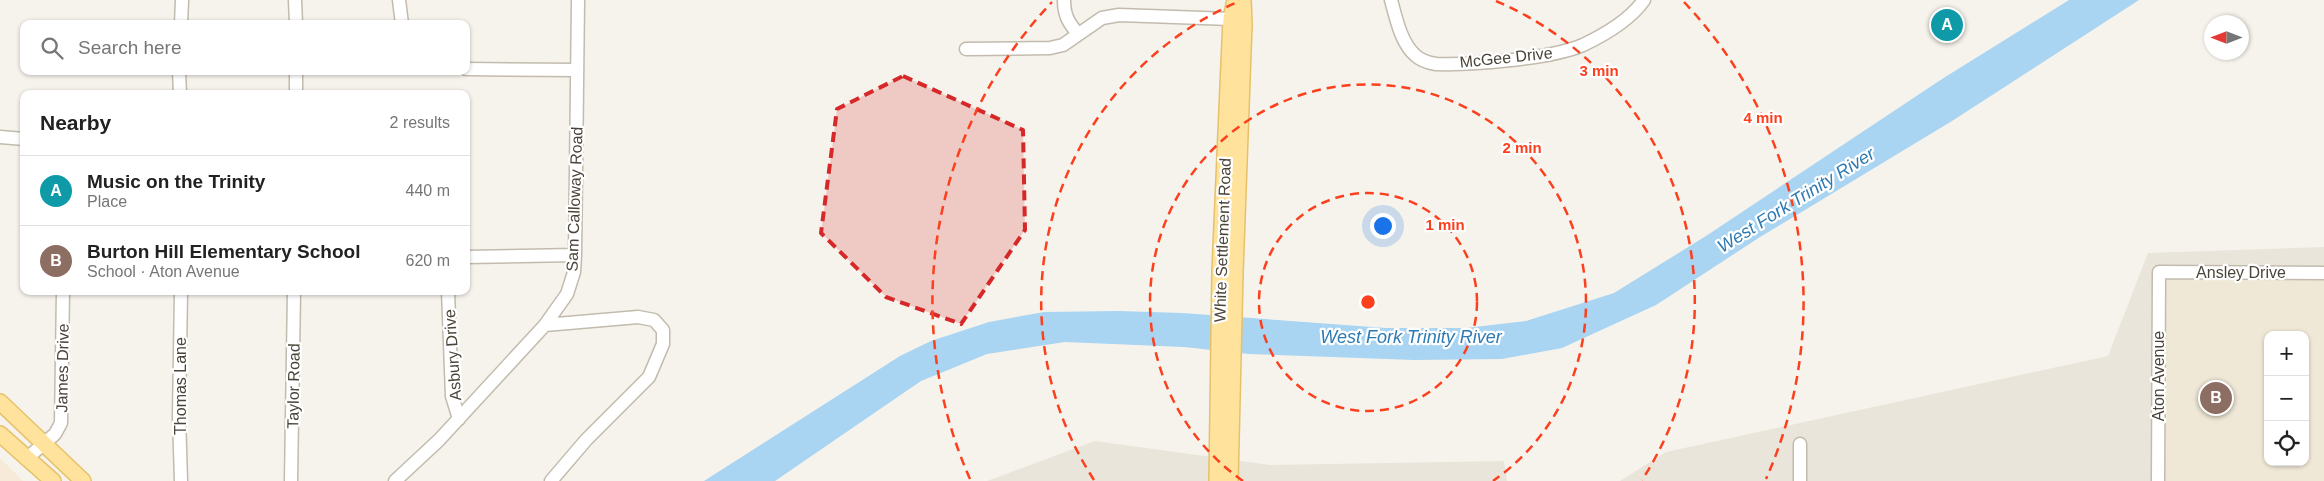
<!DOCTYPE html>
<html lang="en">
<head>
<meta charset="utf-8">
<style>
  body { margin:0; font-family:Helvetica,sans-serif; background:#f6f6f6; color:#222 }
  .controls { position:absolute; right:15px; bottom:15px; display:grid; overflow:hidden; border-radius:10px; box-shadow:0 1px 4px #0004 }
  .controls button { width:45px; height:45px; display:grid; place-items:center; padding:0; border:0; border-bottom:1px solid #e0e0e0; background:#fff; color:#222; font:25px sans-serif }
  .compass { position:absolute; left:2204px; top:15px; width:45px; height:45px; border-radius:50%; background:#fff; box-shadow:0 1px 4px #0004; rotate:270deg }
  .you { position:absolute; left:1382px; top:225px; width:18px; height:18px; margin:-12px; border:4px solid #fff; border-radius:50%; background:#1a73e8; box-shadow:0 0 0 8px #1a73e833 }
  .badge { display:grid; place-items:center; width:32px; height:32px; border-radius:50%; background:#fc3f1d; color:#fff; font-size:16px; font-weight:700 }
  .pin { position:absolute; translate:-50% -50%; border:2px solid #fff; box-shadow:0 1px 5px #0006 }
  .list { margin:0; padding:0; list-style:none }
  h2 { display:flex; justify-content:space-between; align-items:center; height:65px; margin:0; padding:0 20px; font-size:21px }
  h2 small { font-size:16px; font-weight:400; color:#767676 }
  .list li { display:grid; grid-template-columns:32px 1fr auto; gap:15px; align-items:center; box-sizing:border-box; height:70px; padding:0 20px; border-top:1px solid #e0e0e0 }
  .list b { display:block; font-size:19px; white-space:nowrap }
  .list p { margin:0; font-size:16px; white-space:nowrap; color:#767676 }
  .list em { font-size:16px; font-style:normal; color:#767676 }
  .icon { flex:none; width:28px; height:28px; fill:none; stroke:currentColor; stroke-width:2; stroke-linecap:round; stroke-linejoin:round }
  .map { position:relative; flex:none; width:2324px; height:481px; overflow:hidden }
  .search { position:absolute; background:#fff; box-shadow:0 1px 4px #0004; left:20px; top:20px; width:450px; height:55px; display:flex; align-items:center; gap:12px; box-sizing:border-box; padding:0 18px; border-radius:10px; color:#767676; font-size:19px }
  .panel { position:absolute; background:#fff; box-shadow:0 1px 4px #0004; left:20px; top:90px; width:450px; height:205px; border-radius:10px }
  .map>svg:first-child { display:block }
</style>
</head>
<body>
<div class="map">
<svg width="2324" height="481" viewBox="0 0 2324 481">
  <rect width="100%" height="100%" fill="#f6f3ec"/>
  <path fill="#eae5da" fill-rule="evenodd" d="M 2324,247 L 2324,481 L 1620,481 L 1666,452 L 2108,356 L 2148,253 ZM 2268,335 L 2305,335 L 2305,462 L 2268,462 Z
    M 1095,441 L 1270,465 L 1504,461 L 1507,481 L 987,481 Z"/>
  <path fill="#f7ead8" d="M 0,458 L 23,481 L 0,481 Z"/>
  <path fill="#efe8d6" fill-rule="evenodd" d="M 2164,279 L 2324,279 L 2324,481 L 2164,481 ZM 2268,335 L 2305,335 L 2305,462 L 2268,462 Z"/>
  <path fill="#a9d4f2" d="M 2069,0 L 2139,0 L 1952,121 L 1760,237 L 1656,305 L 1562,348 L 1502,359 L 1414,360 L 1249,354 L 1184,347 L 1065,342 L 987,354 L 921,381 L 775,481 L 704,481 L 900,356 L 931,341 L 989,322 L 1044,312 L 1118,311 L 1182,313 L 1386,328 L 1466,328 L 1526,321 L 1614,293 L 1706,236 L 1942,79 Z"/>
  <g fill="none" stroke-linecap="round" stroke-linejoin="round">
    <defs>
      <path id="minor" d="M 295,0 L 296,24
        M 399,0 L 402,24
        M 1064,0 C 1064,15 1068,22 1078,34
        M 1391,0 C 1396,18 1401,43 1415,55 C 1420,60 1429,63 1436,64 C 1473,65 1550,59 1583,45 C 1604,35 1630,20 1644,0
        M 181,24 L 182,0
        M 966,49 L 1050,48 L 1063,45 L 1102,18 L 1119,15 L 1231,19
        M 466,69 L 577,70
        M 179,71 L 180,94
        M 296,94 L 296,71
        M 0,137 L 24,139
        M 466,257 L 575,255
        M 448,291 L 452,396 L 459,419
        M 545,325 L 638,317 L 654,320 L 663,330 L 663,344 L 649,377 L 586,440 L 551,481
        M 26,459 L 55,434 L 61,423 L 63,291
        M 181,481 L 179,416 L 181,291
        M 291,481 L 294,291
        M 395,481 L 439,440 L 545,325 L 567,294 L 574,272 L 575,255 L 578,0
        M 1800,481 L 1800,444
        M 2158,481 L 2159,272 L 2324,273"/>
      <path id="major" d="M 0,402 L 83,481
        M 0,434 L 53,481
        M 1217,481 L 1220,271 L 1231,19 L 1235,0
        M 1230,481 L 1235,272 L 1244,24 L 1243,0"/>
    </defs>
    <use href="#minor" stroke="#c2bbae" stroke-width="15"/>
    <use href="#major" stroke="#e6c16a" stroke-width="18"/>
    <use href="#minor" stroke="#fff" stroke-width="12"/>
    <use href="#major" stroke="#ffe39c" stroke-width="15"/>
  </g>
  <path fill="#d62828" fill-opacity="0.2" stroke="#d62828" stroke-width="4" stroke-dasharray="10 6" stroke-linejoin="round" d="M 903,76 L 1023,130 L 1025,230 L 961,324 L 886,297 L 821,233 L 837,109 Z"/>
  <g fill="none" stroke="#fc3f1d" stroke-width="2.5" stroke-dasharray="9 6">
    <circle cx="1368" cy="302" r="109"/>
    <path d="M1243 481A218 218 0 1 1 1493 481"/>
    <path d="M1094 480A327 327 0 0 1 1240 1M1496 1A327 327 0 0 1 1642 480"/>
    <path d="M970 479A436 436 0 0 1 1052 2M1684 2A436 436 0 0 1 1766 479"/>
  </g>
  <g text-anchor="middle" stroke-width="4.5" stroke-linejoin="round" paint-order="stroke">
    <g font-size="16" fill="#4b4439" stroke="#fff">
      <text transform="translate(1506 57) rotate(-6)" y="6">McGee Drive</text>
      <text transform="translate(574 199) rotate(-88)" y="6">Sam Calloway Road</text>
      <text transform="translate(1222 240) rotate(-88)" y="6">White Settlement Road</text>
      <text x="2241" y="278">Ansley Drive</text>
      <text transform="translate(452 355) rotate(-94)" y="6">Asbury Drive</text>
      <text transform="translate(62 368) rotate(-89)" y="6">James Drive</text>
      <text transform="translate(2158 376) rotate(-90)" y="6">Aton Avenue</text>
      <text transform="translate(180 386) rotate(-90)" y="6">Thomas Lane</text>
      <text transform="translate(293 386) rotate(-89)" y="6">Taylor Road</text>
    </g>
    <g font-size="18" font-style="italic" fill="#2e7ab2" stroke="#fff">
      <text transform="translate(1796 200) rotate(-32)" y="6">West Fork Trinity River</text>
      <text x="1411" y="343">West Fork Trinity River</text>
    </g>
  </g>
  <circle cx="1368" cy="302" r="8" fill="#fc3f1d" stroke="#fff" stroke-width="2.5"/>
  <g font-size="15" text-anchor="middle" font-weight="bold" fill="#fc3f1d" stroke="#fff" stroke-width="4.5" stroke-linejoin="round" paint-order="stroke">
    <text x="1599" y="76">3 min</text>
    <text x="1763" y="123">4 min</text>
    <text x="1522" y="153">2 min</text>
    <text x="1445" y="230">1 min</text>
  </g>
</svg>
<div class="controls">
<button>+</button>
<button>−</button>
<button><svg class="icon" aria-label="locate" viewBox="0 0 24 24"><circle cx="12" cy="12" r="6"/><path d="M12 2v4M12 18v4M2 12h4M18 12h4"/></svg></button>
</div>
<svg class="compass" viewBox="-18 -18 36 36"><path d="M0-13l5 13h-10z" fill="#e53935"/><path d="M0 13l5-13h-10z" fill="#767676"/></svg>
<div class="you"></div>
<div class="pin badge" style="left:1947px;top:25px;background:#0f9aa8">A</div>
<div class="pin badge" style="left:2216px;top:398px;background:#8d6e63">B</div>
<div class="search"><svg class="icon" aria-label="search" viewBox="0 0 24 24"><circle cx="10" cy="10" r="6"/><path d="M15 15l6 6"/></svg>Search here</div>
<section class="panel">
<h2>Nearby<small>2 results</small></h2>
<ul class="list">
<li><span class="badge" style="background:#0f9aa8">A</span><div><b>Music on the Trinity</b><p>Place</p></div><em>440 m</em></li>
<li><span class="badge" style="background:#8d6e63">B</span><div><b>Burton Hill Elementary School</b><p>School · Aton Avenue</p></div><em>620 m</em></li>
</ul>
</section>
</div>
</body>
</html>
